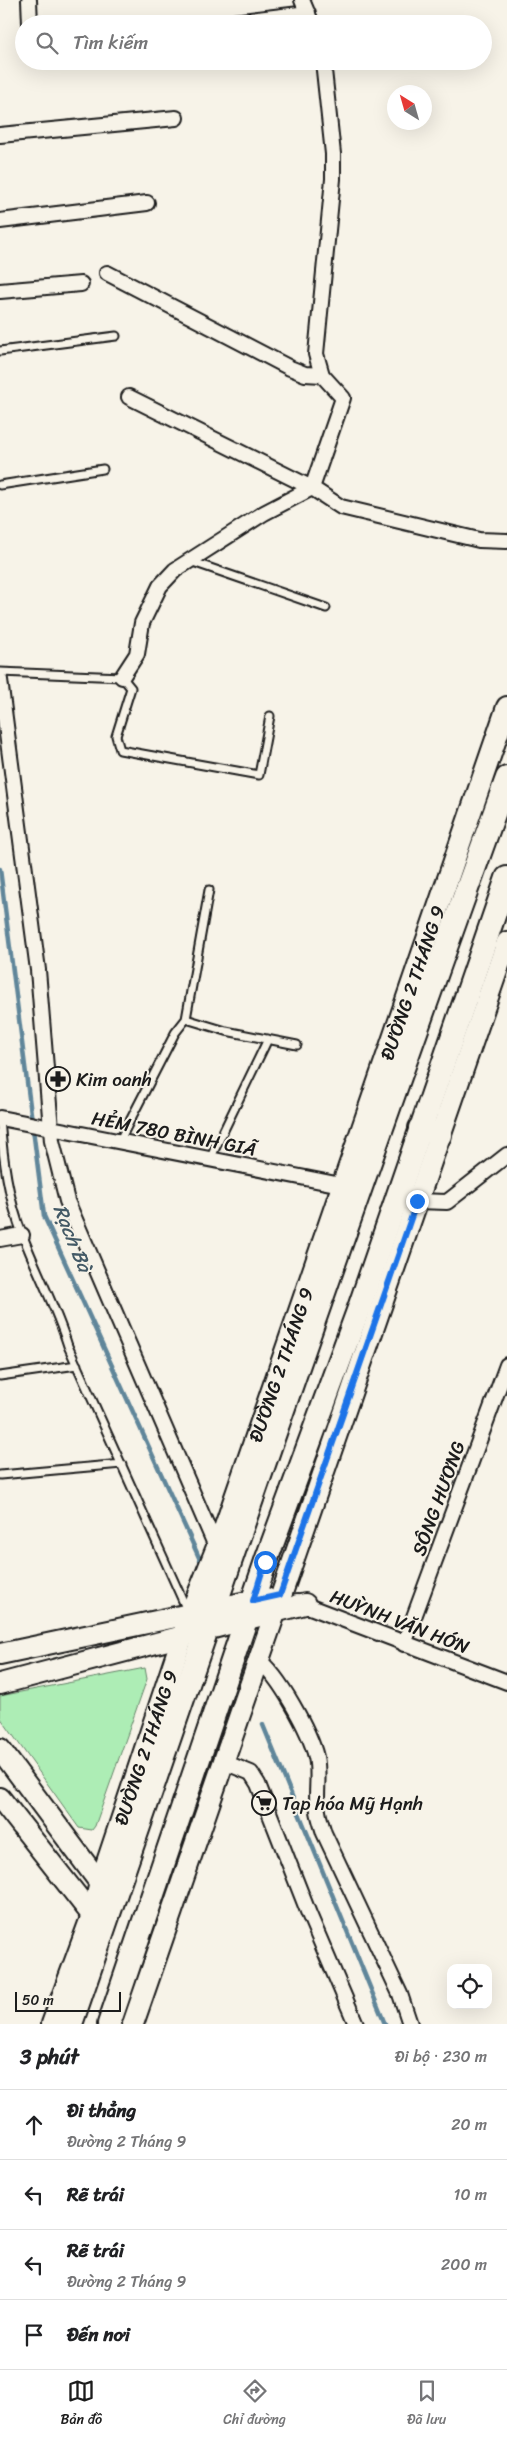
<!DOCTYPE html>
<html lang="vi">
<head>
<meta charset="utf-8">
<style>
  body { margin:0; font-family:Sriracha,sans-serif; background:#f2f2f2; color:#202124 }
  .controls { position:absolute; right:15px; bottom:15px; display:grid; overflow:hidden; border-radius:10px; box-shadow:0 5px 20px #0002 }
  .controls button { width:45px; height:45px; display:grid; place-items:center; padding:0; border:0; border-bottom:1px solid #e0e0e0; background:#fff; color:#202124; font:25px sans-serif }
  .compass { position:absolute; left:387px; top:85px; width:45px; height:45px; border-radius:50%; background:#fff; box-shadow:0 5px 20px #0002; rotate:323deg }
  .scale { position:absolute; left:15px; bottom:12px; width:106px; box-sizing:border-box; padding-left:5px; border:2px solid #1c1c1c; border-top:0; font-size:14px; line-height:18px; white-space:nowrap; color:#1c1c1c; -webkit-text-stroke:4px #f7f3e8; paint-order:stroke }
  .stop { position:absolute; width:15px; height:15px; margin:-11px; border:4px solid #1a73e8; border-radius:50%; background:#fff }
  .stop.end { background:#1a73e8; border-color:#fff; box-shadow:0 1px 5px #0008 }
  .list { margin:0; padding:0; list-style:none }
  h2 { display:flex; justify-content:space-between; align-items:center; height:65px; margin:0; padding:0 20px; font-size:21px }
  h2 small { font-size:16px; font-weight:400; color:#757577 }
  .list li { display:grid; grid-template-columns:32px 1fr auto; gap:15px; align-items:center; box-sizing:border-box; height:70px; padding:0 20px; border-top:1px solid #e0e0e0 }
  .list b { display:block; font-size:19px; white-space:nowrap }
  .list p { margin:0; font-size:16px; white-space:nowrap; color:#757577 }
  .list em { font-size:16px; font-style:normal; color:#757577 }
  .icon { flex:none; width:28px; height:28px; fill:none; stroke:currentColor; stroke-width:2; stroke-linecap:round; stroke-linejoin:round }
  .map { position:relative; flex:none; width:507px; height:2024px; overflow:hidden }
  .search { position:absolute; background:#fff; box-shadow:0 5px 20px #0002; left:15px; right:15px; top:15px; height:55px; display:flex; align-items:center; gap:12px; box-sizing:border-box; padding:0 18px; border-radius:28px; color:#757577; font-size:19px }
  .sheet { height:345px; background:#fff }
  nav { display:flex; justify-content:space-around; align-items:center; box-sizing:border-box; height:70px; border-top:1px solid #e0e0e0; background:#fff; font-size:14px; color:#757577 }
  nav a { display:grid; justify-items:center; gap:2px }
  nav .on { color:#1c1c1c }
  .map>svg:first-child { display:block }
</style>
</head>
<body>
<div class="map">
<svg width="507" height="2024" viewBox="0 0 507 2024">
  <rect width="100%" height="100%" fill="#f7f3e8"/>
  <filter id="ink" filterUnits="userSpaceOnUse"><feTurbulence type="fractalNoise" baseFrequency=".02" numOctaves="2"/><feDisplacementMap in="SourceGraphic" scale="10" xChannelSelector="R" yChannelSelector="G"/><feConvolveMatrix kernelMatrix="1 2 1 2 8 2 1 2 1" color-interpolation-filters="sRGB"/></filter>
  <g filter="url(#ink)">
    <path fill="#adedb5" stroke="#648468" d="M 145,1668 L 147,1679 L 95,1826 L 92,1830 L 79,1828 L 0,1717 L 0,1696 Z"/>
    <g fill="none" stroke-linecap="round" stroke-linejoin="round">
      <path stroke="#60869a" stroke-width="4.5" d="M 0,869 L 44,1216 L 202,1564
        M 263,1725 L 385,2024"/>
      <defs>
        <path id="service" d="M 0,351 L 116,336
          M 0,485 L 103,469
          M 190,561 L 326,608
          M 0,672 L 122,677 L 131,688 L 116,736 L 120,750 L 259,775 L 270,716
          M 186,1019 L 226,1031 L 297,1045
          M 0,1119 C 3,1158 8,1199 23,1236 C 37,1273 56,1307 68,1346 L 187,1610
          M 119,1142 L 175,1033 L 186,1019 L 209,890
          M 210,1159 L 268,1039
          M 0,1376 L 77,1365
          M 0,1475 L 122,1464"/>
        <path id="minor" d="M 29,0 L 30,24
          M 302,0 L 312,24
          M 216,24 L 308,13
          M 0,135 L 176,118
          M 0,221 L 147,203
          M 107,273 L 290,368 L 305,374 L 322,375
          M 0,291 L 81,284
          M 129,397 L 312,488 L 341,507 L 479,540 L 507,541
          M 122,677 L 137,654 L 142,623 L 160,586 L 175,570 L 264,513 L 312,488 L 343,398 L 322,375 L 316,354 L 333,179 L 333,154 L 323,61
          M 0,680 L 38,970 L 52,1141 L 67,1201 L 217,1549
          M 0,1118 L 341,1185
          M 417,1201 L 447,1202 L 507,1155
          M 0,1239 L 22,1235
          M 297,1602 L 507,1682
          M 404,1644 L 507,1365
          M 258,1660 C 279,1675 310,1732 316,1757 C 320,1775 315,1793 318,1811 C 319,1818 322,1826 324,1833 L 400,1994 L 410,2024
          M 224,1762 L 251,1773 L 258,1784 L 309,1914 L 356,2024"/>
        <g id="secondary">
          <path d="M 0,1654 L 266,1598"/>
          <path d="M 0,1684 L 305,1604"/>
          <path d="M 0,1749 L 100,1883"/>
          <path d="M 0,1798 L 92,1915"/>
          <path id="s1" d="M 52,2024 L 92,1915 L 100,1883 L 190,1614 L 223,1532 L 507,707"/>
          <path d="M 133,2024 L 507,942"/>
        </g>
        <path id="primary" d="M 420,1128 L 440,1135
          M 71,2024 C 214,1608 357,1192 507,778
          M 109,2024 L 267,1558 L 359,1308 L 507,878"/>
      </defs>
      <use href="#service" stroke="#1c1c1c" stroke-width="11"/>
      <use href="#minor" stroke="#1c1c1c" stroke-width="18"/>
      <use href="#secondary" stroke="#1c1c1c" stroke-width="24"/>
      <use href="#primary" stroke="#1c1c1c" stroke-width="26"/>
      <use href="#service" stroke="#f7f3e8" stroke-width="7"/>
      <use href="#minor" stroke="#f7f3e8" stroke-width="14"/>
      <use href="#secondary" stroke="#f7f3e8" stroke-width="20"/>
      <use href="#primary" stroke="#f7f3e8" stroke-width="22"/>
    </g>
  </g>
  <g fill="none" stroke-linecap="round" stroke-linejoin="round" filter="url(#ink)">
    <path stroke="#1a73e8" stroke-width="6" d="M 265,1562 L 253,1601 L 280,1595 L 417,1201"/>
  </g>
  <defs>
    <symbol id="pharmacy-ring" viewBox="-11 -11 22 22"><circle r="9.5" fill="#f7f3e8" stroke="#1c1c1c" stroke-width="1.5"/><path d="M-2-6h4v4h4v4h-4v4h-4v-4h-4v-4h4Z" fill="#1c1c1c"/></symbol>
    <symbol id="supermarket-ring" viewBox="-11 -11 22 22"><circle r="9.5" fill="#f7f3e8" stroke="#1c1c1c" stroke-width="1.5"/><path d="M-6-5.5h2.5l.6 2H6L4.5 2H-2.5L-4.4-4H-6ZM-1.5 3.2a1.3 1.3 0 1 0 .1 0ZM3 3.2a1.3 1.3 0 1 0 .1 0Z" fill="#1c1c1c"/></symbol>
  </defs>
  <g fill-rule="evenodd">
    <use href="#pharmacy-ring" x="44" y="1065" width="28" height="28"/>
    <use href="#supermarket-ring" x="250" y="1789" width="28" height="28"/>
  </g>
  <g text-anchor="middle" stroke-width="4" stroke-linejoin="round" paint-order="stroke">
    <g font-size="19" fill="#1c1c1c" stroke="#f7f3e8">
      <text dy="7" stroke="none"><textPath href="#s1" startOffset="1102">ĐƯỜNG 2 THÁNG 9</textPath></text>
      <text transform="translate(174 1133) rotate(11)" y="7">HẺM 780 BÌNH GIÃ</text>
      <text dy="7" stroke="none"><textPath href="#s1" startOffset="698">ĐƯỜNG 2 THÁNG 9</textPath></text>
      <text transform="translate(438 1498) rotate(-70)" y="7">SÔNG HƯƠNG</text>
      <text transform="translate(400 1621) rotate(21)" y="7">HUỲNH VĂN HỚN</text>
      <text dy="7" stroke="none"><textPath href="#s1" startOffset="292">ĐƯỜNG 2 THÁNG 9</textPath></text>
    </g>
    <g font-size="19" fill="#1c1c1c" stroke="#f7f3e8" text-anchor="start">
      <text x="76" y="1086">Kim oanh</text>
      <text x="282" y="1810">Tạp hóa Mỹ Hạnh</text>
    </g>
    <g font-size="20" font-style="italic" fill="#445a66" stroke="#f7f3e8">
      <text transform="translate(73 1238) rotate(68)" y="7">Rạch Bà</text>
    </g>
  </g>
</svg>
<div class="controls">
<button><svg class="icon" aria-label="locate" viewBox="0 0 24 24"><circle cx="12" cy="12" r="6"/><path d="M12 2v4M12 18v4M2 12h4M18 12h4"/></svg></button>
</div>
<svg class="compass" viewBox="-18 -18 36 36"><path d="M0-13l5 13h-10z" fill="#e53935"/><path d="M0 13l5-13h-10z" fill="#757577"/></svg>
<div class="scale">50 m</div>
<div class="stop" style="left:265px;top:1562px"></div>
<div class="stop end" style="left:417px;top:1201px"></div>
<div class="search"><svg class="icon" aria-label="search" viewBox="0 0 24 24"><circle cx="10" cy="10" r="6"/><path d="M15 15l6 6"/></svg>Tìm kiếm</div>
</div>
<section class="sheet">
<h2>3 phút<small>Đi bộ · 230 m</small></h2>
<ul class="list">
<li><svg class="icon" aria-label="ahead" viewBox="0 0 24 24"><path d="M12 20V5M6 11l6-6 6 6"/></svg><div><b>Đi thẳng</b><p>Đường 2 Tháng 9</p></div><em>20 m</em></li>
<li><svg class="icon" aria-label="left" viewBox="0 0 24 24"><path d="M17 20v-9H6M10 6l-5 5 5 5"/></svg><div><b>Rẽ trái</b></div><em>10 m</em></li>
<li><svg class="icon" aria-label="left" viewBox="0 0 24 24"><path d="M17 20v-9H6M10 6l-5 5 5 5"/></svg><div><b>Rẽ trái</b><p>Đường 2 Tháng 9</p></div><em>200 m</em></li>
<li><svg class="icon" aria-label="arrive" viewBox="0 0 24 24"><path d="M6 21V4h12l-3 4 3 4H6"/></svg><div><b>Đến nơi</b></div></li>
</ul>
</section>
<nav>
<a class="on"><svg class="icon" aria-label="map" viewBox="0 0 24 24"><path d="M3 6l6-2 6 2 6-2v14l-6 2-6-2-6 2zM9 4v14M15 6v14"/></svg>Bản đồ</a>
<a><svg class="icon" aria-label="directions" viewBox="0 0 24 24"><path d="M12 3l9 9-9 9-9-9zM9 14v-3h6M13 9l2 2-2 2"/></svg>Chỉ đường</a>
<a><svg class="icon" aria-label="saved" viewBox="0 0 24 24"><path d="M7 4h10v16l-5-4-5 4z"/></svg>Đã lưu</a>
</nav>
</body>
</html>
